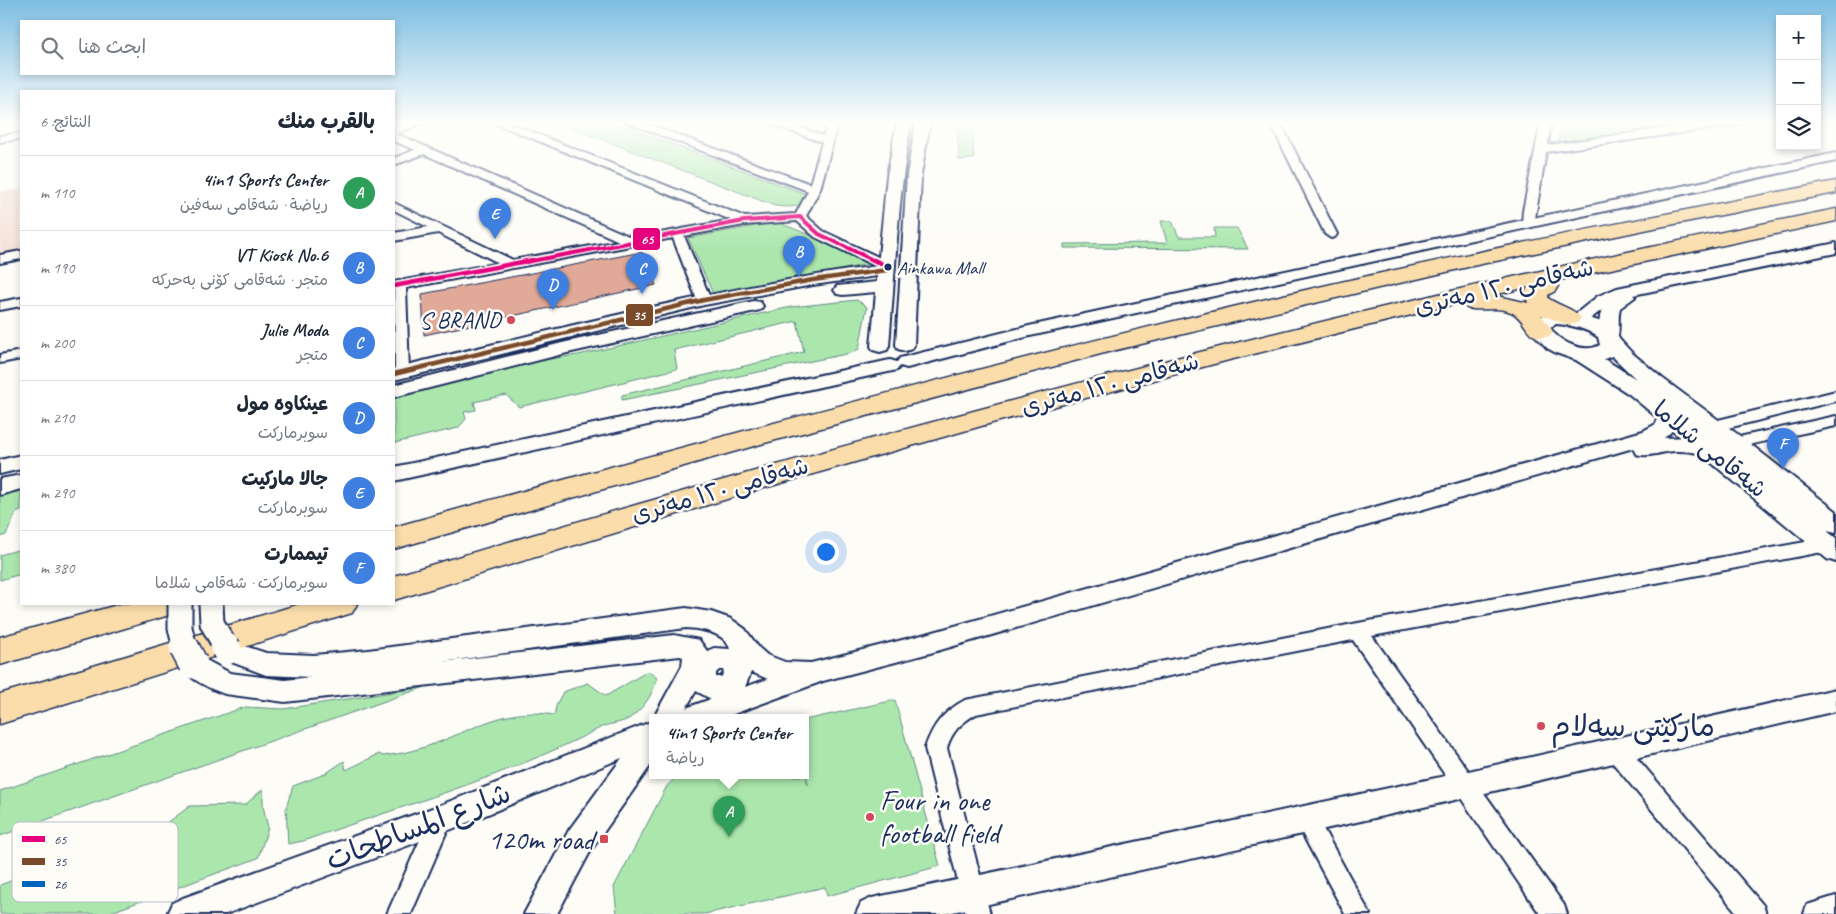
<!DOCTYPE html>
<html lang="ar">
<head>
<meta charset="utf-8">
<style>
  body { margin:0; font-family:Caveat,"Playpen Sans Arabic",sans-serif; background:#f6f6f7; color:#1f2937; direction:rtl }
  .controls { position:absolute; right:15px; top:15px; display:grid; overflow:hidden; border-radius:0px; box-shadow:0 2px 8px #0003 }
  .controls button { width:45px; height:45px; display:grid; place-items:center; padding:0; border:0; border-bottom:1px solid #e0e1e3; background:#fff; color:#1f2937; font:25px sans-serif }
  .you { position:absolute; left:825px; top:551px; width:18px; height:18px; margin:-12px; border:4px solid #fff; border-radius:50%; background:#1a73e8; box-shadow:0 0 0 8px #1a73e833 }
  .badge { display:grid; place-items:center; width:32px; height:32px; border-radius:50%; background:#0f766e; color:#fff; font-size:16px; font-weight:700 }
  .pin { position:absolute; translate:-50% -41px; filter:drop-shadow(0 1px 2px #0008) }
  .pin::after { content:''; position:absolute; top:26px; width:18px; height:15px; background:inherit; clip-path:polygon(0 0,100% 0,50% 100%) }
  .popup { position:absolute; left:649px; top:714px; width:160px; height:65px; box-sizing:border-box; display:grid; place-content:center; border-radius:0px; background:#fff; filter:drop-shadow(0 1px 4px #0005); font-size:16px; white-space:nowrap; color:#747a83 }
  .popup b { font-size:19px; color:#1f2937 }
  .popup::after { content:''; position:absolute; left:50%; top:100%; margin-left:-10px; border:10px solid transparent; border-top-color:#fff }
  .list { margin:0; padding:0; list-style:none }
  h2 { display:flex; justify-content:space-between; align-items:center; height:65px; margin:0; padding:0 20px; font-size:21px }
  h2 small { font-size:16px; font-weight:400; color:#747a83 }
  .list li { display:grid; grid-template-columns:32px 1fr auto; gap:15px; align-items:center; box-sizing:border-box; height:75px; padding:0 20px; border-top:1px solid #e0e1e3 }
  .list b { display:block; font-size:19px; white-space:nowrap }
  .list p { margin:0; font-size:16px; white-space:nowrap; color:#747a83 }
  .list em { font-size:16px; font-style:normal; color:#747a83 }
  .icon { flex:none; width:28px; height:28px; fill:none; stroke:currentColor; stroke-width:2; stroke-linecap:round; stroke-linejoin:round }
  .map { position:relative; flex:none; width:1836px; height:914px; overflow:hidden; direction:ltr }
  .search { position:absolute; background:#fff; box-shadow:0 2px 8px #0003; left:20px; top:20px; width:375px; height:55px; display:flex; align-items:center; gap:12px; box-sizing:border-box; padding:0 18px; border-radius:0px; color:#747a83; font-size:19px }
  .panel { position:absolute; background:#fff; box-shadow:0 2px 8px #0003; left:20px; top:90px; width:375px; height:515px; border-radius:0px; direction:rtl }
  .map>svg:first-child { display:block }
</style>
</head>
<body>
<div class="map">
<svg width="1836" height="914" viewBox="0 0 1836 914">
  <rect width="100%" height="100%" fill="#fdfcf7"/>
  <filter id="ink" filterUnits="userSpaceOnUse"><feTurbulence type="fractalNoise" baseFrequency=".02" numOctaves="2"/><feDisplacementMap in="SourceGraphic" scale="10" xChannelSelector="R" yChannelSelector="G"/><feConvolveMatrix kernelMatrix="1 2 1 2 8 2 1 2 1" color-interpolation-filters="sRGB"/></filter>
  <g filter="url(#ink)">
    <path fill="#f4e3da" d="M 21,189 L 21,251 L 0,255 L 0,192 Z"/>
    <path fill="#abe7ad" stroke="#638b86" d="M 557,122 L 613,122 L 806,194 L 806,200 C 796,209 787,207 775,206 Z
      M 957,122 L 972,122 L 974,159 L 959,160 Z
      M 1560,122 L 1705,122 L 1559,142 Z
      M 1161,221 L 1172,221 L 1179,237 L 1215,237 L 1214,228 L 1237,228 L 1248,249 L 1064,248 L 1064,244 L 1167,243 Z
      M 777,222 L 878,262 L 714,296 L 688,238 Z
      M 857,300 L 867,307 L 859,349 L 851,353 L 622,400 L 622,395 L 804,352 L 797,321 L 674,350 L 677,369 L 519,407 L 506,395 L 474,402 L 476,410 L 464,412 L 466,419 L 458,428 L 394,443 L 394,396 L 536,361 L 578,355 L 791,307 Z
      M 21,488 L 21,511 L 16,513 L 6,535 L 0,537 L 0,493 Z
      M 21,549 L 21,574 L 0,580 L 0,555 Z
      M 648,671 L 657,678 C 654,693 643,709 630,718 C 621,724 607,723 598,729 C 505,777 402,806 303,841 L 288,844 L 286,808 L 293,786 L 325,774 L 344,761 L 346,770 L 379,754 L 383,756 C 395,754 407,753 418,749 C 466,736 500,705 554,715 L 557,703 L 563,692 L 588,683 L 606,696 Z
      M 425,687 L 0,836 L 0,791 L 245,707 L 283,709 Z
      M 895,700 L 940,866 L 827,896 L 825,887 L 705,914 L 617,914 L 614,887 L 667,786 L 677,776 L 805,776 L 805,772 L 808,785 L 805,767 L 805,720 Z
      M 263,789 L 263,806 L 268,828 L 258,858 L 106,914 L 0,914 L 0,885 L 97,848 L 148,837 L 190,806 L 245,805 Z"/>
    <path fill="#e0a998" stroke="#1b2f5e" d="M 642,252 L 656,285 L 424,335 L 422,294 Z"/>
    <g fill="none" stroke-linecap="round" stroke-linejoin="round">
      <defs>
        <path id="minor" d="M 409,122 L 424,122 L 397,134 L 633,238 L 731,220 L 492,122 L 507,122 L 745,217 L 796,214 L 808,191 L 626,122 L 642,122 L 810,184 L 822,142 L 766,122 L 783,122 L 824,136 L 828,122 L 838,122 L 820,189 L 806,216 L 823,231 L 893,264 L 894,267 L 893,270 L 883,270 L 815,237 L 797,221 L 744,225 L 684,236 L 711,300 L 704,304 L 697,300 L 673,238 L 406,288 L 409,372 L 407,375 L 397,375 L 395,372 L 394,282 L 499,263 L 438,233 L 394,241 L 394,233 L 428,227 L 394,210 L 394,203 L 513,260 L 619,241 L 424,154 L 394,165 L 394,158 L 415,150 L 394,141 L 394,128 Z
          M 1270,122 L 1280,122 L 1337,234 L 1335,237 L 1331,238 L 1325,234 Z
          M 1541,122 L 1551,122 L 1548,145 L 1711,122 L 1742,122 L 1737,125 L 1546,152 L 1534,224 L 1528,228 L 1522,224 L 1523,211 Z
          M 21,133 L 21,139 L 0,142 L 0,136 Z
          M 21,251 L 21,259 L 0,263 L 0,255 Z
          M 21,298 L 21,306 L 0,310 L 0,302 Z
          M 21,351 L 21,359 L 0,363 L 0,355 Z
          M 1836,391 L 1836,401 L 1712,432 L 1706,431 L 1704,427 L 1706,423 Z
          M 1836,416 L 1836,426 L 1734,448 L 1728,447 L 1726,443 L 1728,439 L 1734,438 Z
          M 1827,538 L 1833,540 L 1836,545 L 1833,550 L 1372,636 L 1564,905 L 1567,914 L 1540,914 L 1353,640 L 976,714 C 961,723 952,731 947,748 L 990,914 L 966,914 L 925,748 C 933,725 943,712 965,700 L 1358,623 Z
          M 1616,740 L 1624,743 L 1763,905 L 1766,914 L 1738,914 L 1608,757 L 1605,750 L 1608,743 Z
          M 441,808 L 449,811 L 452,819 L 411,914 L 387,914 L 433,811 Z
          M 1306,809 L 1314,812 L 1370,914 L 1345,914 L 1295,820 L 1298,812 Z
          M 1836,896 L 1836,914 L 1804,914 L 1807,905 Z"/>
        <path id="tertiary" d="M 897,122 L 911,122 C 898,197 895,271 889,346 L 887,350 L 880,352 L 873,350 L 871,346 L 876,292 L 843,295 L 837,294 L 834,290 L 837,286 L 877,282 L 877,276 L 813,285 L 704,305 L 394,380 L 394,368 C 554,330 714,288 878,266 L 887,176 Z
          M 916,122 L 930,122 L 921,175 L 914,345 L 912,349 L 905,351 L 898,349 L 896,345 L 907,175 Z
          M 1836,153 L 1836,161 L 1030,336 L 907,368 L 900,366 L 897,362 L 900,358 L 1029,326 Z
          M 1836,243 L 1836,253 L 1633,295 L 1635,297 L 1620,308 C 1617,318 1621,333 1616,341 L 1609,343 L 1602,341 C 1597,333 1599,319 1602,310 C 1592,317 1584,327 1571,324 L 1568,320 L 1598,296 L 1617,288 Z
          M 754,301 L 760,302 L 763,306 L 760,310 L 563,354 L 394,397 L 394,385 L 562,343 Z
          M 890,360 L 897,362 L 900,366 L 897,370 L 394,481 L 394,467 Z
          M 1668,408 L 1675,409 C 1682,420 1673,432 1664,438 L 1691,437 L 1716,443 L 1720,448 L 1716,453 C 1704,456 1690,450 1676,451 C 1662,451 1649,458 1636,454 L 1633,448 L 930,653 L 823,681 L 723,718 L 653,719 L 682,666 L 683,657 L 680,656 L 285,702 L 225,694 C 210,689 187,678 180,664 L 184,656 L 193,653 L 230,673 L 285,680 L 311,677 L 266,675 L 218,657 L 214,650 L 218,643 L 227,640 L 266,653 L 314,655 L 368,650 L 686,608 L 711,612 L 731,619 L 745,629 L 759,648 L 767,655 L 785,662 L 811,663 L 930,633 L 1643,431 L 1656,424 L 1661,409 ZM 686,628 C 701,629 725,632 730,649 L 714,648 L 707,651 L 699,640 L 674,635 L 441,662 ZM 719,670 L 723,670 L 724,673 L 721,677 L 716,677 L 716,673 ZM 751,672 L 768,679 L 745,687 ZM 696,691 L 711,699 L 686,708 Z
          M 21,455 L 21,469 L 0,474 L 0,460 Z
          M 21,475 L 21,489 L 0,495 L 0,479 Z
          M 1836,689 L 1836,711 L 1464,798 L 944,914 L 856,914 L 861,903 L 872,898 L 1464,772 Z
          M 653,721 L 653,762 L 591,850 L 557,914 L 524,914 L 569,830 L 622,758 L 452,829 L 226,914 L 167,914 L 172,903 L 183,898 L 438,806 Z"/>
        <path id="secondary" d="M 1552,312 L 1579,315 L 1605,323 L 1613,329 L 1620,340 L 1632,353 L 1662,378 L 1740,436 L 1836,511 L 1836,533 L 1827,531 L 1836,538 L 1836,562 L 1827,559 L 1629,394 L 1576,360 L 1556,353 L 1547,348 L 1531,331 L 1531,325 L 1545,314 ZM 1556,324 C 1572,325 1585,328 1598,337 L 1600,345 C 1584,354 1562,343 1551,330 L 1551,327 ZM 1612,356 L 1636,379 L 1604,359 Z"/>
        <path id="motorway" d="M 1836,181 L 1836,193 L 1654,228 L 1472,266 L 1116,350 L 761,444 L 394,549 L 394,527 C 690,444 988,364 1288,294 C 1470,252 1653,216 1836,181 Z
          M 1836,209 L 1836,221 L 1555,281 L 1558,286 L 1555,291 L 1548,295 L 1548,298 C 1558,306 1574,308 1581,318 L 1577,323 L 1569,325 L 1541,315 L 1553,331 L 1549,336 C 1526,342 1529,323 1513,313 C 1498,305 1482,312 1467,308 L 1464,302 L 1229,360 L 992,423 L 757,490 L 394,600 L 394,576 C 728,476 1065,382 1405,302 C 1548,268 1692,238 1836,209 ZM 1528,287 L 1525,292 L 1528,303 L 1494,295 Z
          M 121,604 L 181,604 L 176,613 L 0,665 L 0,637 Z
          M 300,604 L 357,604 L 352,613 L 0,724 L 0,694 Z"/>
      </defs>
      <use href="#minor" stroke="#1b2f5e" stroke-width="4"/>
      <use href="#tertiary" stroke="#1b2f5e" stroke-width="4"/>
      <use href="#secondary" stroke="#1b2f5e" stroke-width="4"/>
      <use href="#motorway" stroke="#1b2f5e" stroke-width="3"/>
      <use href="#minor" fill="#fdfcf7" fill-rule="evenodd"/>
      <use href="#tertiary" fill="#fdfcf7" fill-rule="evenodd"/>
      <use href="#secondary" fill="#fdfcf7" fill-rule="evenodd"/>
      <use href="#motorway" fill="#faddab" fill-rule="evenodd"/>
      <defs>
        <path id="tertiary-bridge-far1" d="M 180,604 L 180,628 L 185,648
          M 211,604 L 212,623 L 226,648"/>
        <path id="tertiary-bridge" d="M 184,647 L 193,664
          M 225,647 L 227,650"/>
      </defs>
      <use href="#tertiary-bridge-far1" stroke="#1b2f5e" stroke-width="27" stroke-linecap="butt"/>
      <use href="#tertiary-bridge" stroke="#1b2f5e" stroke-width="32" stroke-linecap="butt"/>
      <use href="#tertiary-bridge-far1" stroke="#fdfcf7" stroke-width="23"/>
      <use href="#tertiary-bridge" stroke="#fdfcf7" stroke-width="29"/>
      <defs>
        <path id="bus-1-far1" d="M 526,262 L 744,221 L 800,217 L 819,234 L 877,262"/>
        <path id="bus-1" d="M 874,260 L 888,267
          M 394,286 L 533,260"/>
        <path id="bus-2" d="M 394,374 L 704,300 L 813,280 L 887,270"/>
      </defs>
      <use href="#bus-1-far1" stroke="#fdfcf7" stroke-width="6"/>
      <use href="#bus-1" stroke="#fdfcf7" stroke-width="8"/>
      <use href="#bus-2" stroke="#fdfcf7" stroke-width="8"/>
      <use href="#bus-1-far1" stroke="#e5007d" stroke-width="4"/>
      <use href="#bus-1" stroke="#e5007d" stroke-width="4.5"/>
      <use href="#bus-2" stroke="#7a4b2a" stroke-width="4.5"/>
    </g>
  </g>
  <linearGradient id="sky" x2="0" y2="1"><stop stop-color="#7dbee2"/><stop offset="0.49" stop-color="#fefefb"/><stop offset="1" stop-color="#fefefb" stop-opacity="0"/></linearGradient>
  <rect width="1836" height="250" fill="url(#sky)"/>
  <circle fill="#1b2f5e" stroke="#fdfcf7" stroke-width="2" cx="888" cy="267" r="4.5"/>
  <g fill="#d1495b" stroke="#fdfcf7" stroke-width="2">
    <circle cx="511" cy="320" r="5"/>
    <circle cx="1541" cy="726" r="5"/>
    <circle cx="870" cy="817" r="5"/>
    <rect x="599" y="834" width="10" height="10" rx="2.5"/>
  </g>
  <g text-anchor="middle" stroke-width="5" stroke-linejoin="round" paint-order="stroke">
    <g font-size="19" fill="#1b2f5e" stroke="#fdfcf7" text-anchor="start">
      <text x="897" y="274">Ainkawa Mall</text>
    </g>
    <g font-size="24" fill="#1b2f5e" stroke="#fdfcf7">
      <text transform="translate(1504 287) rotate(-13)" y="8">شەقامی ١٢٠ مەتری</text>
      <text transform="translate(1110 384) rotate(-15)" y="8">شەقامی ١٢٠ مەتری</text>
      <text transform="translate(1710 449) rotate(39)" y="8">شەقامی شلاما</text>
      <text transform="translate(720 490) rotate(-16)" y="8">شەقامی ١٢٠ مەتری</text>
    </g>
    <g font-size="24" fill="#1b2f5e" stroke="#fdfcf7" text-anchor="end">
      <text x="501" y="328">S BRAND</text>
    </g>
    <g font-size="29" fill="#1b2f5e" stroke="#fdfcf7" text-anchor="start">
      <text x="1551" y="736">مارکێتی سەلام</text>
      <text x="880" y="810">Four in one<tspan x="880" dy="33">football field</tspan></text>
      <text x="594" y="849" text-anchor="end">120m road</text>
    </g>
    <g font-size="29" fill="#1b2f5e" stroke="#fdfcf7">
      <text transform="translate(418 826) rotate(-21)" y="10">شارع المساطحات</text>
    </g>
  </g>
  <rect x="12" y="822" width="166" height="80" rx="8" fill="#fdfcf7" stroke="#b9bec9" stroke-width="1"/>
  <rect x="22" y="836" width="23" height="6" fill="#e5007d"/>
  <rect x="22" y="858" width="23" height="7" fill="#7a4b2a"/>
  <rect x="22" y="881" width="23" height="6" fill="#0065bd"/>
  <g font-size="14" fill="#1b2f5e">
    <text x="54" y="844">65</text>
    <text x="54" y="866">35</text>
    <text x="54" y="889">26</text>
  </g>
  <g stroke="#fdfcf7" stroke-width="2">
    <rect x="632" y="227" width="29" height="24" rx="5" fill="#e5007d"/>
    <rect x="625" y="303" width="29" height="24" rx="5" fill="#7a4b2a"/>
  </g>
  <g font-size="14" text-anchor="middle" font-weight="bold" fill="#fff">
    <text x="647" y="244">65</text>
    <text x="639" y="320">35</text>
  </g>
</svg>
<div class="controls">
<button>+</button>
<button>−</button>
<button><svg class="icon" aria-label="layers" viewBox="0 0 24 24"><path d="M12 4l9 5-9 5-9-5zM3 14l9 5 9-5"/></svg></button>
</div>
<div class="you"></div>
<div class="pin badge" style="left:729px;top:837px;background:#2e9e5b">A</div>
<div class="popup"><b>4in1 Sports Center</b>رياضة</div>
<div class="pin badge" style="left:799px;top:277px;background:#3f7fe0">B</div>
<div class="pin badge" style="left:642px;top:294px;background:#3f7fe0">C</div>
<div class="pin badge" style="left:553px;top:310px;background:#3f7fe0">D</div>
<div class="pin badge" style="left:495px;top:239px;background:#3f7fe0">E</div>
<div class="pin badge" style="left:1783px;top:469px;background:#3f7fe0">F</div>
<div class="search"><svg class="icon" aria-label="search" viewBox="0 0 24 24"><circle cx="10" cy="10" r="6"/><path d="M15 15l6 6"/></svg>ابحث هنا</div>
<section class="panel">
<h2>بالقرب منك<small>النتائج: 6</small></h2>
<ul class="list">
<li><span class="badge" style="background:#2e9e5b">A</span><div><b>4in1 Sports Center</b><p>رياضة · شەقامی سەفین</p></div><em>110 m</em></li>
<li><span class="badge" style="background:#3f7fe0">B</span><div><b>VT Kiosk No.6</b><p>متجر · شەقامی کۆنی بەحرکە</p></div><em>190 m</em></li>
<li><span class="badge" style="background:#3f7fe0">C</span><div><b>Julie Moda</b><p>متجر</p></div><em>200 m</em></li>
<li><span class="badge" style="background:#3f7fe0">D</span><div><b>عينكاوه مول</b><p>سوبرماركت</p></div><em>210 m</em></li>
<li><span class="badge" style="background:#3f7fe0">E</span><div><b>جالا ماركيت</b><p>سوبرماركت</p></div><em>290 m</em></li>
<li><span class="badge" style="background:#3f7fe0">F</span><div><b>تیممارت</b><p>سوبرماركت · شەقامی شلاما</p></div><em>380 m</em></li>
</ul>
</section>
</div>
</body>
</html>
